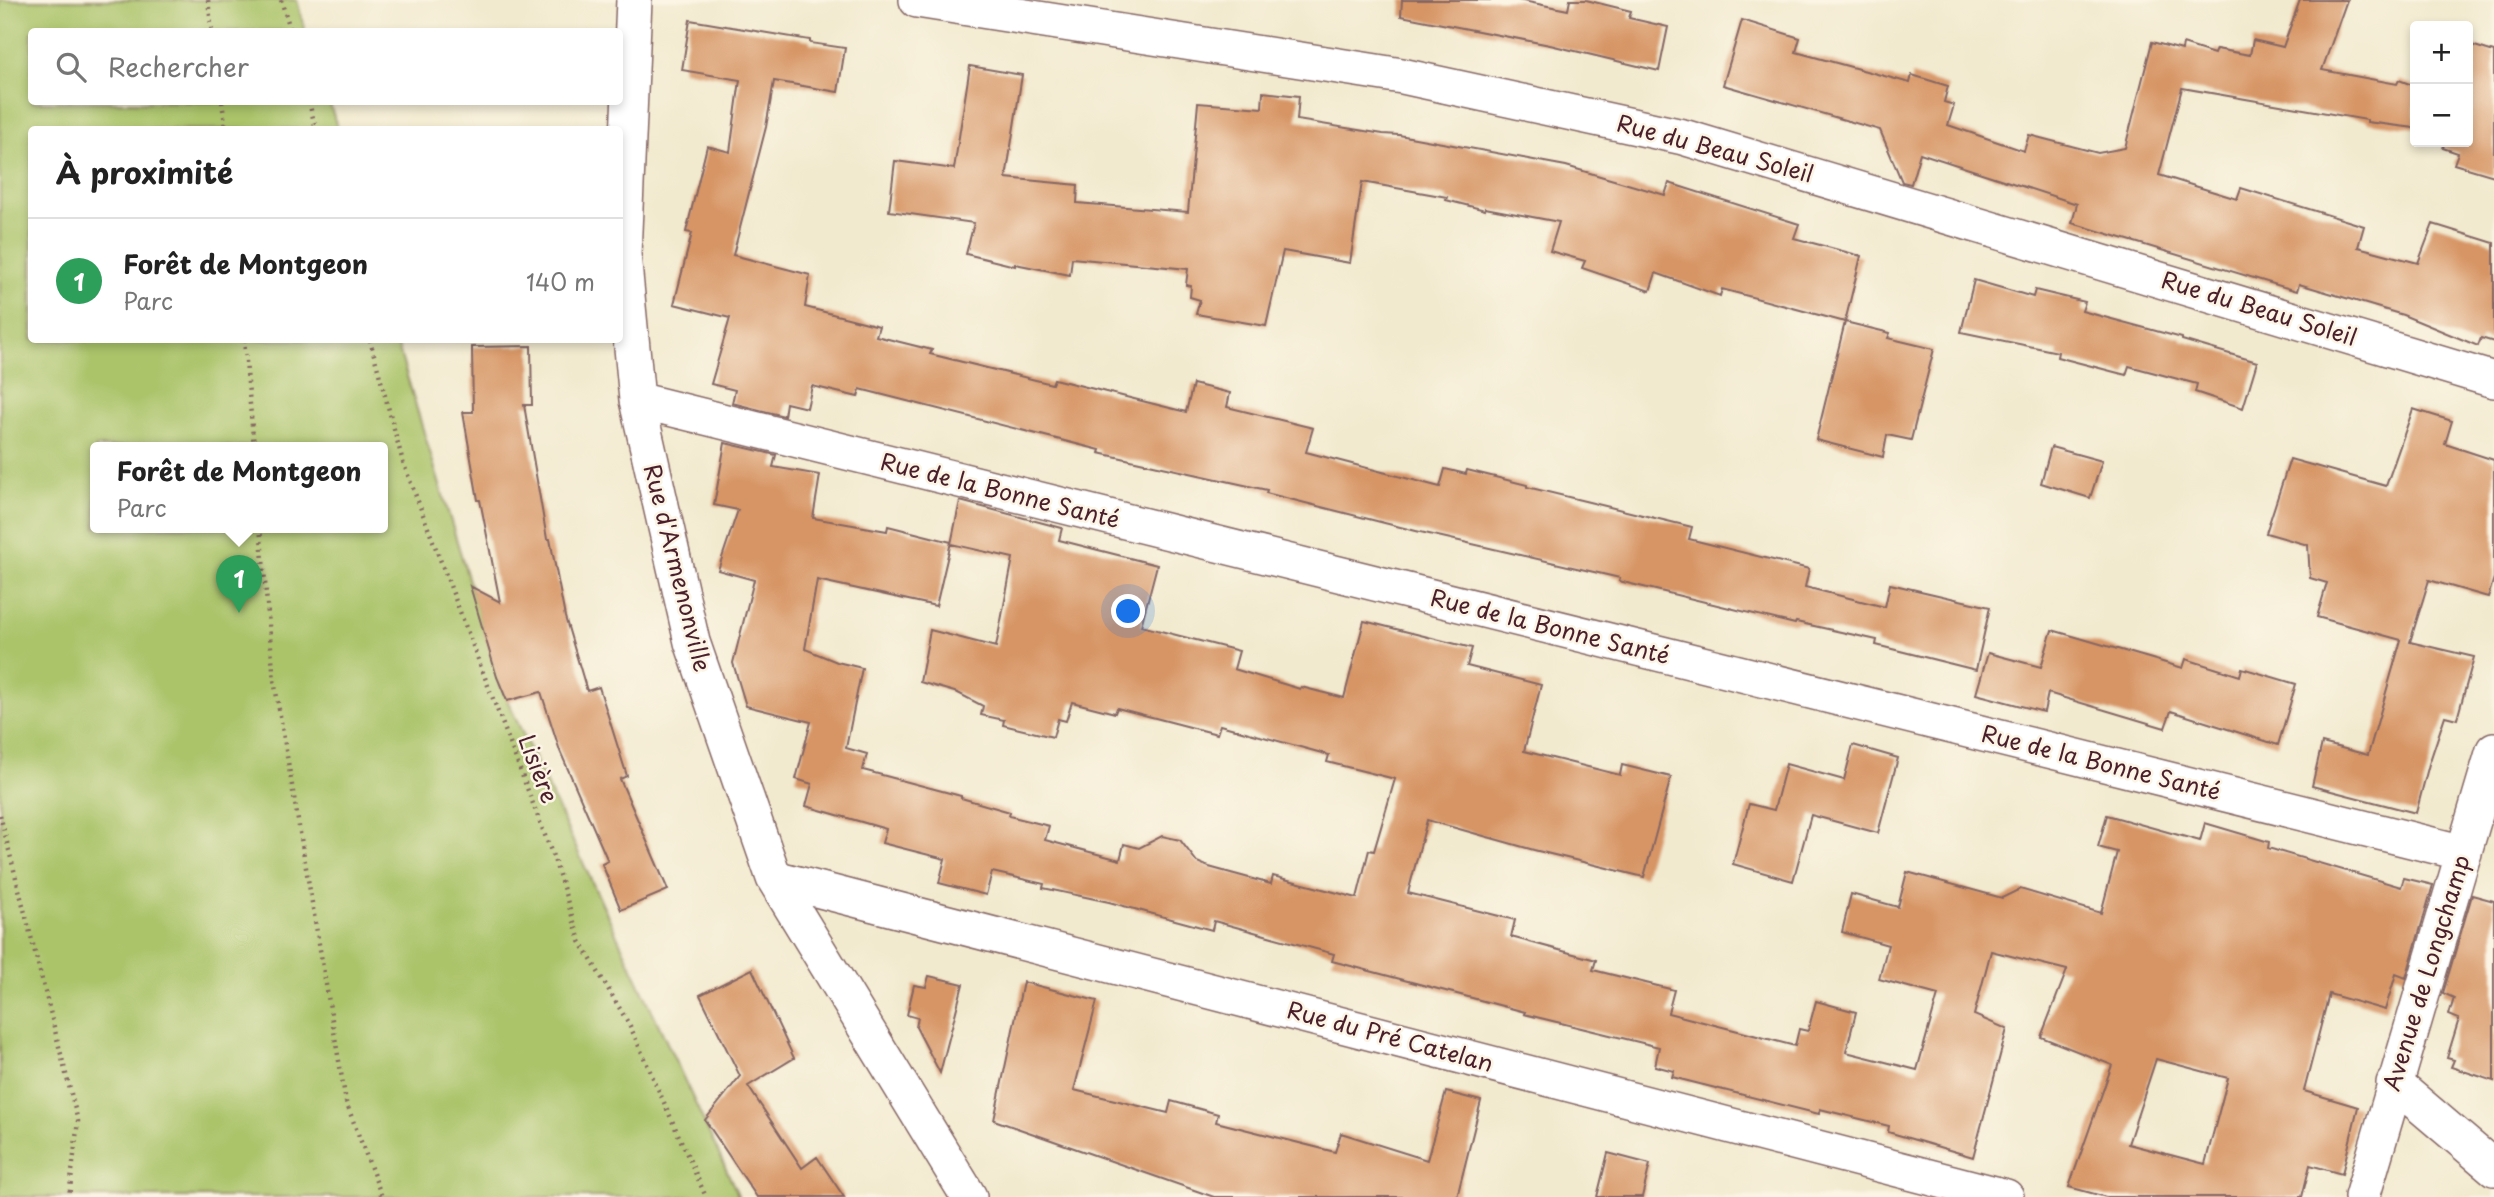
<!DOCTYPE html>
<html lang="fr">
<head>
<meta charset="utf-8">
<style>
  body { margin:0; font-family:"Playpen Sans",sans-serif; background:#f6f6f6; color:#222 }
  .controls { position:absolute; right:21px; top:21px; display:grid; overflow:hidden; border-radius:7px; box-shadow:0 4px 10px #0003 }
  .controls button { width:63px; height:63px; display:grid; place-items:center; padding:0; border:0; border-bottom:2px solid #e0e0e0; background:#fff; color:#222; font:35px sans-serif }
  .you { position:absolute; left:1129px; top:612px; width:24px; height:24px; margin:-18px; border:5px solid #fff; border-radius:50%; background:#1a73e8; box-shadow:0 0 0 10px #1a73e833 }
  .badge { display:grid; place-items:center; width:46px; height:46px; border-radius:50%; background:#2563eb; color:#fff; font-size:23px; font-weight:700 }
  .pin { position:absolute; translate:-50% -58px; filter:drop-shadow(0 2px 4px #0008) }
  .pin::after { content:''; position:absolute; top:37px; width:24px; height:21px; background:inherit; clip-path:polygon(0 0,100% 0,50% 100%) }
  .popup { position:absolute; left:90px; top:442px; width:298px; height:91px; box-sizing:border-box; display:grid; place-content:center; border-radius:7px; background:#fff; filter:drop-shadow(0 2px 5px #0005); font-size:23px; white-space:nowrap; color:#767676 }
  .popup b { font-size:26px; color:#222 }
  .popup::after { content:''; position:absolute; left:50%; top:100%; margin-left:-14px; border:14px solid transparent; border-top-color:#fff }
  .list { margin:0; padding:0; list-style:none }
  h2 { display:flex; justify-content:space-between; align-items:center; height:91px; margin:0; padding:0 28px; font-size:30px }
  h2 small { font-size:23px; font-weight:400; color:#767676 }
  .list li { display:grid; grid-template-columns:46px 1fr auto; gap:21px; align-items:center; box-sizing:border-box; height:126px; padding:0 28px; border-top:2px solid #e0e0e0 }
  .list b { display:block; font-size:26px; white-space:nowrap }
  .list p { margin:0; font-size:23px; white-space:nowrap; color:#767676 }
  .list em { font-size:23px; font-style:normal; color:#767676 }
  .icon { flex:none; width:38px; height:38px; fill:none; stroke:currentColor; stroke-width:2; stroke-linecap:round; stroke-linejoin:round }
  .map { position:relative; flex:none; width:2494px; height:1197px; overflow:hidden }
  .search { position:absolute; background:#fff; box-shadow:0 4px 10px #0003; left:28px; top:28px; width:595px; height:77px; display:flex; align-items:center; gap:18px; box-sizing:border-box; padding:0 24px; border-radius:7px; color:#767676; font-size:26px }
  .panel { position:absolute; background:#fff; box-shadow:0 4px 10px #0003; left:28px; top:126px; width:595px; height:217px; border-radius:7px }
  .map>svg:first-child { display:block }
</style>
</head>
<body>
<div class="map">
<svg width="2494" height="1197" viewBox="0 0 2494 1197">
  <rect width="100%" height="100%" fill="#fcf5e5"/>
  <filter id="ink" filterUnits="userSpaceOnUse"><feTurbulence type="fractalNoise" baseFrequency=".0143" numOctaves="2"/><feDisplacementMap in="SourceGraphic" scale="14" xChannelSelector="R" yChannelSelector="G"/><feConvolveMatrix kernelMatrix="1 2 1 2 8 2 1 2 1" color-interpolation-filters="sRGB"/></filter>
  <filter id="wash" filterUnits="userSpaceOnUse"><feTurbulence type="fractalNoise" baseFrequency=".00686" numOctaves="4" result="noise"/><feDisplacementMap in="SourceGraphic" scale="28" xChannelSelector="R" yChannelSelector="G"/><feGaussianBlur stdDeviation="1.57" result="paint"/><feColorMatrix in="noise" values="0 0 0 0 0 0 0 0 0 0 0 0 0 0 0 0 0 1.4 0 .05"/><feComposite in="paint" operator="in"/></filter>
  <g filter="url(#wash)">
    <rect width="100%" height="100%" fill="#f2eacf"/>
    <path fill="#abc46a" stroke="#7a724a" stroke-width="2" fill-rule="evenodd" d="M 0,0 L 297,0 L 305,31 L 32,32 L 32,102 L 329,102 L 338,129 L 32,130 L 32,340 L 396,340 L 501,687 L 739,1197 L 0,1197 ZM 96,447 L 382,447 L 382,527 L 96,527 Z"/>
    <g id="blocks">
      <path fill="#d79565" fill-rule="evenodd" d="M 1402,0 L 1518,0 L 1568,10 L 1570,0 L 1586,0 L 1631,11 L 1629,18 L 1668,27 L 1659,71 L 1550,45 L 1401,16 Z
        M 2300,0 L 2347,0 L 2322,70 L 2397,84 L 2399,80 L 2415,86 L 2415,128 L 2367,122 L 2367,120 L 2182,88 L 2159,175 L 2237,199 L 2241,188 L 2364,226 L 2358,247 L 2418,263 L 2433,224 L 2494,243 L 2494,342 L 2481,338 L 2478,346 L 2403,315 L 2299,284 L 2297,291 L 2072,223 L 2077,204 L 1920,153 L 1911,184 L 1902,182 L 1880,130 L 1723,85 L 1742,20 L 1800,38 L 1796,52 L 1910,83 L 1912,75 L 1948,86 L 1944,102 L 1954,105 L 1948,125 L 2024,151 L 2029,135 L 2098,153 L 2125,148 L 2152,42 L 2182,50 L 2183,44 L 2214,54 L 2216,49 L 2250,55 L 2253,40 L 2283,47 Z
        M 690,20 L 810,40 L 810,43 L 845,48 L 838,92 L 774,81 L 766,127 L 733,255 L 810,275 L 805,307 L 879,326 L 876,336 L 932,350 L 930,354 L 1052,384 L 1054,379 L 1186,412 L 1193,384 L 1230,393 L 1227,407 L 1313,428 L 1306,452 L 1440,487 L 1445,469 L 1466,474 L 1467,470 L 1527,485 L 1527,487 L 1692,527 L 1689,539 L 1809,569 L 1805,587 L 1885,607 L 1890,584 L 1990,607 L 1976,670 L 1876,645 L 1877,640 L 1796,622 L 1795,624 L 1619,581 L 1620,578 L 1416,531 L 1266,493 L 1267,490 L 1099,453 L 1100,450 L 860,389 L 858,397 L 812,386 L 807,408 L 786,403 L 784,416 L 732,403 L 735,390 L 711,384 L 730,318 L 674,304 L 692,233 L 686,232 L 707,146 L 730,152 L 740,80 L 682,70 Z
        M 2468,44 L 2494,52 L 2494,176 L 2454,164 L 2458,153 L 2443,148 L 2445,142 L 2468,142 Z
        M 970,66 L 1022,75 L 1006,178 L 1078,185 L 1077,203 L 1188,212 L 1198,103 L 1262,108 L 1263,92 L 1299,96 L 1297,120 L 1383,134 L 1399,135 L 1566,166 L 1665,195 L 1669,183 L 1799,224 L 1794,238 L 1861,256 L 1845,322 L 1722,289 L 1720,296 L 1656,273 L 1650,291 L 1582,268 L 1585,261 L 1550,251 L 1559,222 L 1485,208 L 1485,210 L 1446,200 L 1447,197 L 1362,182 L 1350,263 L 1283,251 L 1266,326 L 1196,314 L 1200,300 L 1190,297 L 1191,286 L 1186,285 L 1188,269 L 1072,258 L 1070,275 L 1015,264 L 1015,266 L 966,254 L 974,223 L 889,211 L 895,161 L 954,169 Z
        M 1974,280 L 2033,297 L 2035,290 L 2085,302 L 2082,311 L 2182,338 L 2182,340 L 2257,362 L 2243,408 L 2195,392 L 2197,384 L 2129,366 L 2126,375 L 2057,357 L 2058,352 L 1961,332 Z
        M 1845,322 L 1890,333 L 1888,338 L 1934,349 L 1911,440 L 1887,435 L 1883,457 L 1816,440 Z
        M 531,346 L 532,405 L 524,405 L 547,539 L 550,539 L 565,617 L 587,691 L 599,687 L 627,776 L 620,779 L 668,890 L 621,910 L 602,864 L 608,861 L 560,751 L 541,692 L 507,701 L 497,677 L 470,586 L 500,602 L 480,500 L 478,500 L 463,412 L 473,412 L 472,347 Z
        M 2413,409 L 2452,421 L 2445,444 L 2494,460 L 2494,578 L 2488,597 L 2429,580 L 2410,642 L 2474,657 L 2457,719 L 2445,716 L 2429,764 L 2416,813 L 2312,786 L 2322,743 L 2368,755 L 2401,640 L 2317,617 L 2327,583 L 2310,578 L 2308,545 L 2266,533 L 2290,459 L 2386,486 Z
        M 725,443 L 776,455 L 773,467 L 820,475 L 813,518 L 887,531 L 888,526 L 951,542 L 936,606 L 817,580 L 805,649 L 837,662 L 862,668 L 846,748 L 867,754 L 863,770 L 961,796 L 961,798 L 1010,812 L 1009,816 L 1049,826 L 1045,840 L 1086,851 L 1120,860 L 1124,844 L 1139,848 L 1162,836 L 1180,840 L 1197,862 L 1209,867 L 1271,884 L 1273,876 L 1357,898 L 1369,850 L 1374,851 L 1395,779 L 1327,762 L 1329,755 L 1220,725 L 1217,734 L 1117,708 L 1115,713 L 1072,702 L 1066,721 L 1058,719 L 1053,737 L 1003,725 L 1004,720 L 981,715 L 983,706 L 958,693 L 920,682 L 930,630 L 996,647 L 1013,558 L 951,544 L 960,501 L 1062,528 L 1059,540 L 1157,565 L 1141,626 L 1239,651 L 1234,669 L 1300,689 L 1301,687 L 1344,698 L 1364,621 L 1472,648 L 1467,666 L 1541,685 L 1524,751 L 1620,775 L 1622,765 L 1671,777 L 1644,877 L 1534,850 L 1427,820 L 1408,893 L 1515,920 L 1511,937 L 1596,960 L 1593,970 L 1674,990 L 1668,1013 L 1738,1031 L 1795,1046 L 1799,1029 L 1808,1031 L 1816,1001 L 1856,1012 L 1846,1052 L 1917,1070 L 1938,995 L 1879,979 L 1888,945 L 1842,932 L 1851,894 L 1898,907 L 1907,872 L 2002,898 L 2020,889 L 2101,913 L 2117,852 L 2098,847 L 2107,815 L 2200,841 L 2205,823 L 2269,842 L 2268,848 L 2401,887 L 2404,878 L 2433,885 L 2406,978 L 2396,974 L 2385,1010 L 2329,994 L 2304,1091 L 2358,1107 L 2342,1174 L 2310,1165 L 2302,1197 L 2106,1197 L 2069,1187 L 2112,1065 L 2041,1037 L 2067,970 L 1991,951 L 1974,1015 L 2007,1029 L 1973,1157 L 1888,1132 L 1889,1126 L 1820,1109 L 1819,1114 L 1672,1077 L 1674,1071 L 1655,1066 L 1659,1047 L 1524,1014 L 1525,1012 L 1332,961 L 1334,954 L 1214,921 L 1212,930 L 1109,902 L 1043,888 L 1044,884 L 992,872 L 986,895 L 939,883 L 945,859 L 882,843 L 886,829 L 806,806 L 812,784 L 796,779 L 811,722 L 746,706 L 733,663 L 754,580 L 718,570 L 738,510 L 714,505 ZM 2156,1059 L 2228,1078 L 2205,1164 L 2128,1144 Z
        M 2051,447 L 2102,461 L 2090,498 L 2041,483 Z
        M 2052,630 L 2183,668 L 2186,659 L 2240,676 L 2242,668 L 2296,684 L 2278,745 L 2171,711 L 2165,728 L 2048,693 L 2044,712 L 1976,694 L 1988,653 L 2041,667 Z
        M 1853,745 L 1898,758 L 1878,833 L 1811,815 L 1793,881 L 1733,864 L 1749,804 L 1774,810 L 1786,764 L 1844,780 Z
        M 2472,895 L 2494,901 L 2494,1081 L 2451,1067 L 2454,1060 L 2447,1058 L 2459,1019 L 2449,1015 L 2454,998 L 2443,993 Z
        M 752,969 L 794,1058 L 748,1086 L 802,1168 L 817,1157 L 844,1197 L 757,1197 L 705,1120 L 740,1076 L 700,995 Z
        M 929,976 L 963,984 L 940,1073 L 916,1027 L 918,1018 L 907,1015 L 914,985 L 926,987 Z
        M 1023,982 L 1097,1001 L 1074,1090 L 1168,1113 L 1171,1101 L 1218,1114 L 1216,1122 L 1335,1152 L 1341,1133 L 1427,1160 L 1446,1092 L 1481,1101 L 1457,1197 L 1214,1197 L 994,1120 Z
        M 1608,1153 L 1650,1164 L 1642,1197 L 1597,1197 Z"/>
    </g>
  </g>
  <g filter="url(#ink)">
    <use href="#blocks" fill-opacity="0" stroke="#856664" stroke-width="2"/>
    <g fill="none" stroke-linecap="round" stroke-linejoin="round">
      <defs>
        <path id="street" d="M 634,0 L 623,254 L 637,400 L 692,642 L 774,878 L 969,1197
          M 917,0 L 1402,76 L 1683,137 L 2494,380
          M 637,400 L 2464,853
          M 774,878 L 2006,1197
          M 2394,1083 L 2494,1168
          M 2362,1197 L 2494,750"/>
      </defs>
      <use href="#street" stroke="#856664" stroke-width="38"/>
      <path stroke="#856664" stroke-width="4.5" stroke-dasharray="2 5" stroke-linecap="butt" d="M 208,0 L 212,32
        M 281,0 L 291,32
        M 222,102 L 226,130
        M 309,102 L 316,130
        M 244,340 L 254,447
        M 370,340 L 403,462 L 554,859 L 580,941 L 630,1026 L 706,1197
        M 260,527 L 274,680 L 346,1102 L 382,1197
        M 0,815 L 78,1121 L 69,1197"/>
      <use href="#street" stroke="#fff" stroke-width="35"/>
    </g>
  </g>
  <g text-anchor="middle" stroke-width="5" stroke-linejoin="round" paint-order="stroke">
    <g font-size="23" fill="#4a1f2b" stroke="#fcf5e5">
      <text transform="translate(1715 149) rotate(15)" y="8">Rue du Beau Soleil</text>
      <text transform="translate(2259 309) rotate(17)" y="8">Rue du Beau Soleil</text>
      <text transform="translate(1000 491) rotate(14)" y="8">Rue de la Bonne Santé</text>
      <text transform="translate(677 568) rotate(76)" y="8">Rue d'Armenonville</text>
      <text transform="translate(1550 627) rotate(14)" y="8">Rue de la Bonne Santé</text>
      <text transform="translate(2101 763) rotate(14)" y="8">Rue de la Bonne Santé</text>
      <text transform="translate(538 769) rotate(69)" y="8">Lisière</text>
      <text transform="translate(2427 973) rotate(-73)" y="8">Avenue de Longchamp</text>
      <text transform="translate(1390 1037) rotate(15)" y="8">Rue du Pré Catelan</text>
    </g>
  </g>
</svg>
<div class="controls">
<button>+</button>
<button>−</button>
</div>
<div class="you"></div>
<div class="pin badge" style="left:239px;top:613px;background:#2e9e5b">1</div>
<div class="popup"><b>Forêt de Montgeon</b>Parc</div>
<div class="search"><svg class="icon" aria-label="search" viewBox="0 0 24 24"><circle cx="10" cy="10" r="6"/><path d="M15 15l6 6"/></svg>Rechercher</div>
<section class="panel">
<h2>À proximité<small></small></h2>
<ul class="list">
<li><span class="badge" style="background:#2e9e5b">1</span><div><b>Forêt de Montgeon</b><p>Parc</p></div><em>140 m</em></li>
</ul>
</section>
</div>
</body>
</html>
